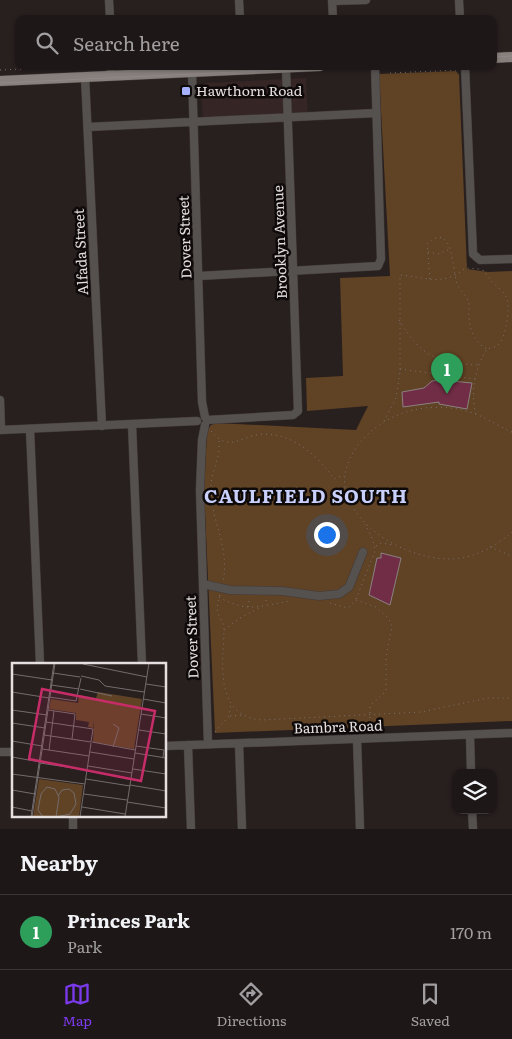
<!DOCTYPE html>
<html lang="en">
<head>
<meta charset="utf-8">
<style>
  body { margin:0; font-family:Literata,serif; background:#262020; color:#f1f3f6 }
  .controls { position:absolute; right:15px; bottom:15px; display:grid; overflow:hidden; border-radius:10px; box-shadow:0 1px 4px #0004 }
  .controls button { width:45px; height:45px; display:grid; place-items:center; padding:0; border:0; border-bottom:1px solid #3c3636; background:#1e1717; color:#f1f3f6; font:25px sans-serif }
  .you { position:absolute; left:326px; top:534px; width:18px; height:18px; margin:-12px; border:4px solid #fff; border-radius:50%; background:#1a73e8; box-shadow:0 0 0 8px #1a73e833 }
  .badge { display:grid; place-items:center; width:32px; height:32px; border-radius:50%; background:#7c3aed; color:#fff; font-size:16px; font-weight:700 }
  .pin { position:absolute; translate:-50% -41px; filter:drop-shadow(0 1px 2px #0008) }
  .pin::after { content:''; position:absolute; top:26px; width:18px; height:15px; background:inherit; clip-path:polygon(0 0,100% 0,50% 100%) }
  .list { margin:0; padding:0; list-style:none }
  h2 { display:flex; justify-content:space-between; align-items:center; height:65px; margin:0; padding:0 20px; font-size:21px }
  h2 small { font-size:16px; font-weight:400; color:#a19fa1 }
  .list li { display:grid; grid-template-columns:32px 1fr auto; gap:15px; align-items:center; box-sizing:border-box; height:75px; padding:0 20px; border-top:1px solid #3c3636 }
  .list b { display:block; font-size:19px; white-space:nowrap }
  .list p { margin:0; font-size:16px; white-space:nowrap; color:#a19fa1 }
  .list em { font-size:16px; font-style:normal; color:#a19fa1 }
  .icon { flex:none; width:28px; height:28px; fill:none; stroke:currentColor; stroke-width:2; stroke-linecap:round; stroke-linejoin:round }
  .map { position:relative; flex:none; width:512px; height:829px; overflow:hidden }
  .search { position:absolute; background:#1e1717; box-shadow:0 1px 4px #0004; left:15px; right:15px; top:15px; height:55px; display:flex; align-items:center; gap:12px; box-sizing:border-box; padding:0 18px; border-radius:10px; color:#a19fa1; font-size:19px }
  .sheet { height:140px; background:#1e1717 }
  nav { display:flex; justify-content:space-around; align-items:center; box-sizing:border-box; height:70px; border-top:1px solid #3c3636; background:#1e1717; font-size:14px; color:#a19fa1 }
  nav a { display:grid; justify-items:center; gap:2px }
  nav .on { color:#7c3aed }
  .map>svg:first-child { display:block }
</style>
</head>
<body>
<div class="map">
<svg width="512" height="829" viewBox="0 0 512 829">
  <rect width="100%" height="100%" fill="#281f1f"/>
  <path fill="#352525" d="M 306,78 L 308,118 L 203,124 L 201,86 L 205,83 Z"/>
  <path fill="#604224" d="M 456,71 L 459,75 L 467,269 L 488,272 L 512,271 L 512,721 L 215,733 L 204,490 L 207,431 L 211,425 L 217,423 L 356,430 L 368,406 L 307,411 L 306,378 L 343,376 L 340,278 L 390,276 L 379,74 Z"/>
  <path fill="#712d45" stroke="#8b8183" d="M 440,380 L 472,383 L 467,409 L 439,404 L 439,402 L 403,407 L 402,392 L 424,388 L 432,381 Z
    M 381,553 L 401,558 L 390,605 L 369,595 L 377,558 L 381,558 Z"/>
  <g fill="none" stroke-linecap="round" stroke-linejoin="round">
    <defs>
      <path id="minor" d="M 109,0 L 110,19
        M 239,0 L 240,19
        M 332,0 L 333,19
        M 459,0 L 460,19
        M 332,1 L 366,0
        M 465,66 L 473,254 L 480,260 L 512,259
        M 192,72 L 202,402 L 205,417
        M 110,76 L 111,66
        M 85,77 L 102,426
        M 88,127 L 376,113
        M 199,276 L 378,266 L 381,259 L 375,66
        M 0,400 L 1,430
        M 207,420 L 293,415 L 298,411 L 286,68
        M 132,425 L 142,664
        M 205,425 L 202,440 L 200,490 L 208,744
        M 30,429 L 40,664
        M 0,430 L 197,421
        M 203,584 L 230,590 L 282,591 L 319,596 L 339,594 L 349,587 L 363,552
        M 470,735 L 471,773
        M 357,739 L 360,829
        M 239,744 L 242,829
        M 188,745 L 191,829
        M 165,746 L 512,733
        M 0,752 L 14,752
        M 472,810 L 473,829
        M 73,815 L 73,829"/>
      <path id="major" d="M 493,58 L 512,57
        M 0,81 L 320,66"/>
    </defs>
    <use href="#minor" stroke="#433a3a" stroke-width="9"/>
    <use href="#major" stroke="#433a3a" stroke-width="11"/>
    <path stroke="#7a7272" stroke-width="1" stroke-dasharray="1 4" stroke-linecap="butt" d="M 427,66 L 427,71
      M 0,70 L 89,66
      M 390,73 L 457,70
      M 428,252 L 438,254 L 450,249
      M 430,279 L 427,244 C 454,219 452,271 457,284 C 460,291 468,297 469,304 C 470,308 468,313 469,316 C 469,329 475,343 487,349
      M 399,320 C 422,357 436,363 479,365
      M 400,369 L 475,379
      M 476,414 C 470,394 475,367 487,349 C 491,348 495,347 498,345 C 506,339 510,308 507,299 C 503,288 489,283 485,271 L 481,270
      M 384,421 L 396,398 L 400,372 L 400,275 C 425,277 444,287 465,268 L 480,269
      M 211,431 C 230,454 241,435 264,434 C 294,434 318,456 334,479 L 344,475
      M 512,432 C 500,427 490,420 478,415 C 438,399 392,408 363,439 C 352,450 342,471 345,487 C 354,533 419,565 462,558 C 479,555 499,544 512,532
      M 219,441 C 221,458 210,473 211,490 C 211,521 230,546 223,582
      M 376,546 L 381,543 L 394,545
      M 490,547 L 512,556
      M 220,595 C 212,618 224,615 224,632 C 223,664 214,716 262,720 L 421,712 L 488,698 L 512,698
      M 219,597 C 248,614 262,605 291,601
      M 356,599 L 375,551 L 373,540 L 365,524
      M 266,600 L 267,605
      M 330,603 L 348,608 L 356,600 L 376,607 L 389,619 L 392,626 L 386,656 L 386,691 L 370,706 L 370,728
      M 248,607 L 249,600
      M 224,630 L 240,618 L 259,608
      M 230,716 L 243,715
      M 215,732 L 229,716 L 231,704"/>
    <use href="#minor" stroke="#55514f" stroke-width="8"/>
    <use href="#major" stroke="#88807d" stroke-width="10"/>
    <path stroke="#918989" stroke-width="1" d="M 493,57 L 512,56
      M 0,83 L 364,66"/>
  </g>
  <rect fill="#a5b1fc" stroke="#0e0a0a" stroke-width="2" x="181" y="86" width="10" height="10" rx="2.5"/>
  <g text-anchor="middle" stroke-width="5" stroke-linejoin="round" paint-order="stroke">
    <g font-size="14" fill="#e6dfdf" stroke="#0e0a0a" text-anchor="start">
      <text x="196" y="96">Hawthorn Road</text>
    </g>
    <g font-size="14" fill="#e6dfdf" stroke="#0e0a0a">
      <text transform="translate(185 237) rotate(-92)" y="5">Dover Street</text>
      <text transform="translate(280 242) rotate(-92)" y="5">Brooklyn Avenue</text>
      <text transform="translate(81 252) rotate(-93)" y="5">Alfada Street</text>
      <text transform="translate(192 637) rotate(-92)" y="5">Dover Street</text>
      <text transform="translate(338 727) rotate(-2)" y="5">Bambra Road</text>
    </g>
    <g font-size="19" font-weight="bold" letter-spacing="1" fill="#c8d0fb" stroke="#0e0a0a">
      <text x="306" y="503">CAULFIELD SOUTH</text>
    </g>
  </g>
  <g transform="translate(12 663)">
    <rect width="154" height="154" fill="#281f1f"/>
    <path d="M 86,29 L 130,36 L 122,86 L 81,79 L 82,57 L 81,65 L 76,64 L 77,59 L 64,57 L 64,50 L 37,46 L 39,36 L 66,40 L 67,32 L 84,35 ZM 27,116 L 71,122 L 67,154 L 21,154 Z" fill="#604224"/>
    <path fill="none" stroke="#746c6c" stroke-width="1" d="M 71,1 L 135,14M 41,10 L 68,14M 0,11 L 40,17M 69,13 L 87,17 L 93,23 L 132,29M 134,21 L 154,24M 39,22 L 67,26M 68,26 L 100,33M 0,29 L 37,35M 37,34 L 64,38 L 69,15M 131,36 L 154,40M 0,47 L 35,52M 36,47 L 63,51 L 60,76M 26,51 L 28,33M 129,51 L 154,55M 34,59 L 81,66 L 79,79M 0,60 L 33,65M 101,61 L 107,65 L 101,84M 127,67 L 154,71M 32,72 L 79,79M 0,78 L 30,83M 80,79 L 123,87M 124,83 L 152,87 L 151,94M 30,86 L 77,93M 37,87 L 42,48M 78,89 L 122,96M 123,90 L 154,95M 0,94 L 28,99M 28,100 L 75,107M 76,103 L 120,110M 121,106 L 154,111M 0,111 L 73,121M 74,116 L 118,123M 118,122 L 154,128M 0,127 L 23,131M 72,131 L 115,137M 115,139 L 154,145M 0,144 L 20,148M 70,144 L 113,151M 19,154 L 42,0M 20,154 L 43,0M 31,154 L 26,147 L 29,131 L 35,124 L 43,126 L 47,134 L 44,154M 44,154 L 58,151 L 64,141 L 62,130 L 57,126 L 50,127 L 46,133M 68,154 L 79,80M 113,154 L 137,0"/>
    <path fill="#c62c68" fill-opacity="0.15" stroke="#c62c68" stroke-width="2.5" d="M 30,26 L 143,48 L 129,118 L 17,96 Z"/>
    <rect width="154" height="154" fill="none" stroke="#e6dfdf" stroke-width="2.5"/>
  </g>
</svg>
<div class="controls">
<button><svg class="icon" aria-label="layers" viewBox="0 0 24 24"><path d="M12 4l9 5-9 5-9-5zM3 14l9 5 9-5"/></svg></button>
</div>
<div class="you"></div>
<div class="pin badge" style="left:447px;top:394px;background:#2e9e5b">1</div>
<div class="search"><svg class="icon" aria-label="search" viewBox="0 0 24 24"><circle cx="10" cy="10" r="6"/><path d="M15 15l6 6"/></svg>Search here</div>
</div>
<section class="sheet">
<h2>Nearby<small></small></h2>
<ul class="list">
<li><span class="badge" style="background:#2e9e5b">1</span><div><b>Princes Park</b><p>Park</p></div><em>170 m</em></li>
</ul>
</section>
<nav>
<a class="on"><svg class="icon" aria-label="map" viewBox="0 0 24 24"><path d="M3 6l6-2 6 2 6-2v14l-6 2-6-2-6 2zM9 4v14M15 6v14"/></svg>Map</a>
<a><svg class="icon" aria-label="directions" viewBox="0 0 24 24"><path d="M12 3l9 9-9 9-9-9zM9 14v-3h6M13 9l2 2-2 2"/></svg>Directions</a>
<a><svg class="icon" aria-label="saved" viewBox="0 0 24 24"><path d="M7 4h10v16l-5-4-5 4z"/></svg>Saved</a>
</nav>
</body>
</html>
